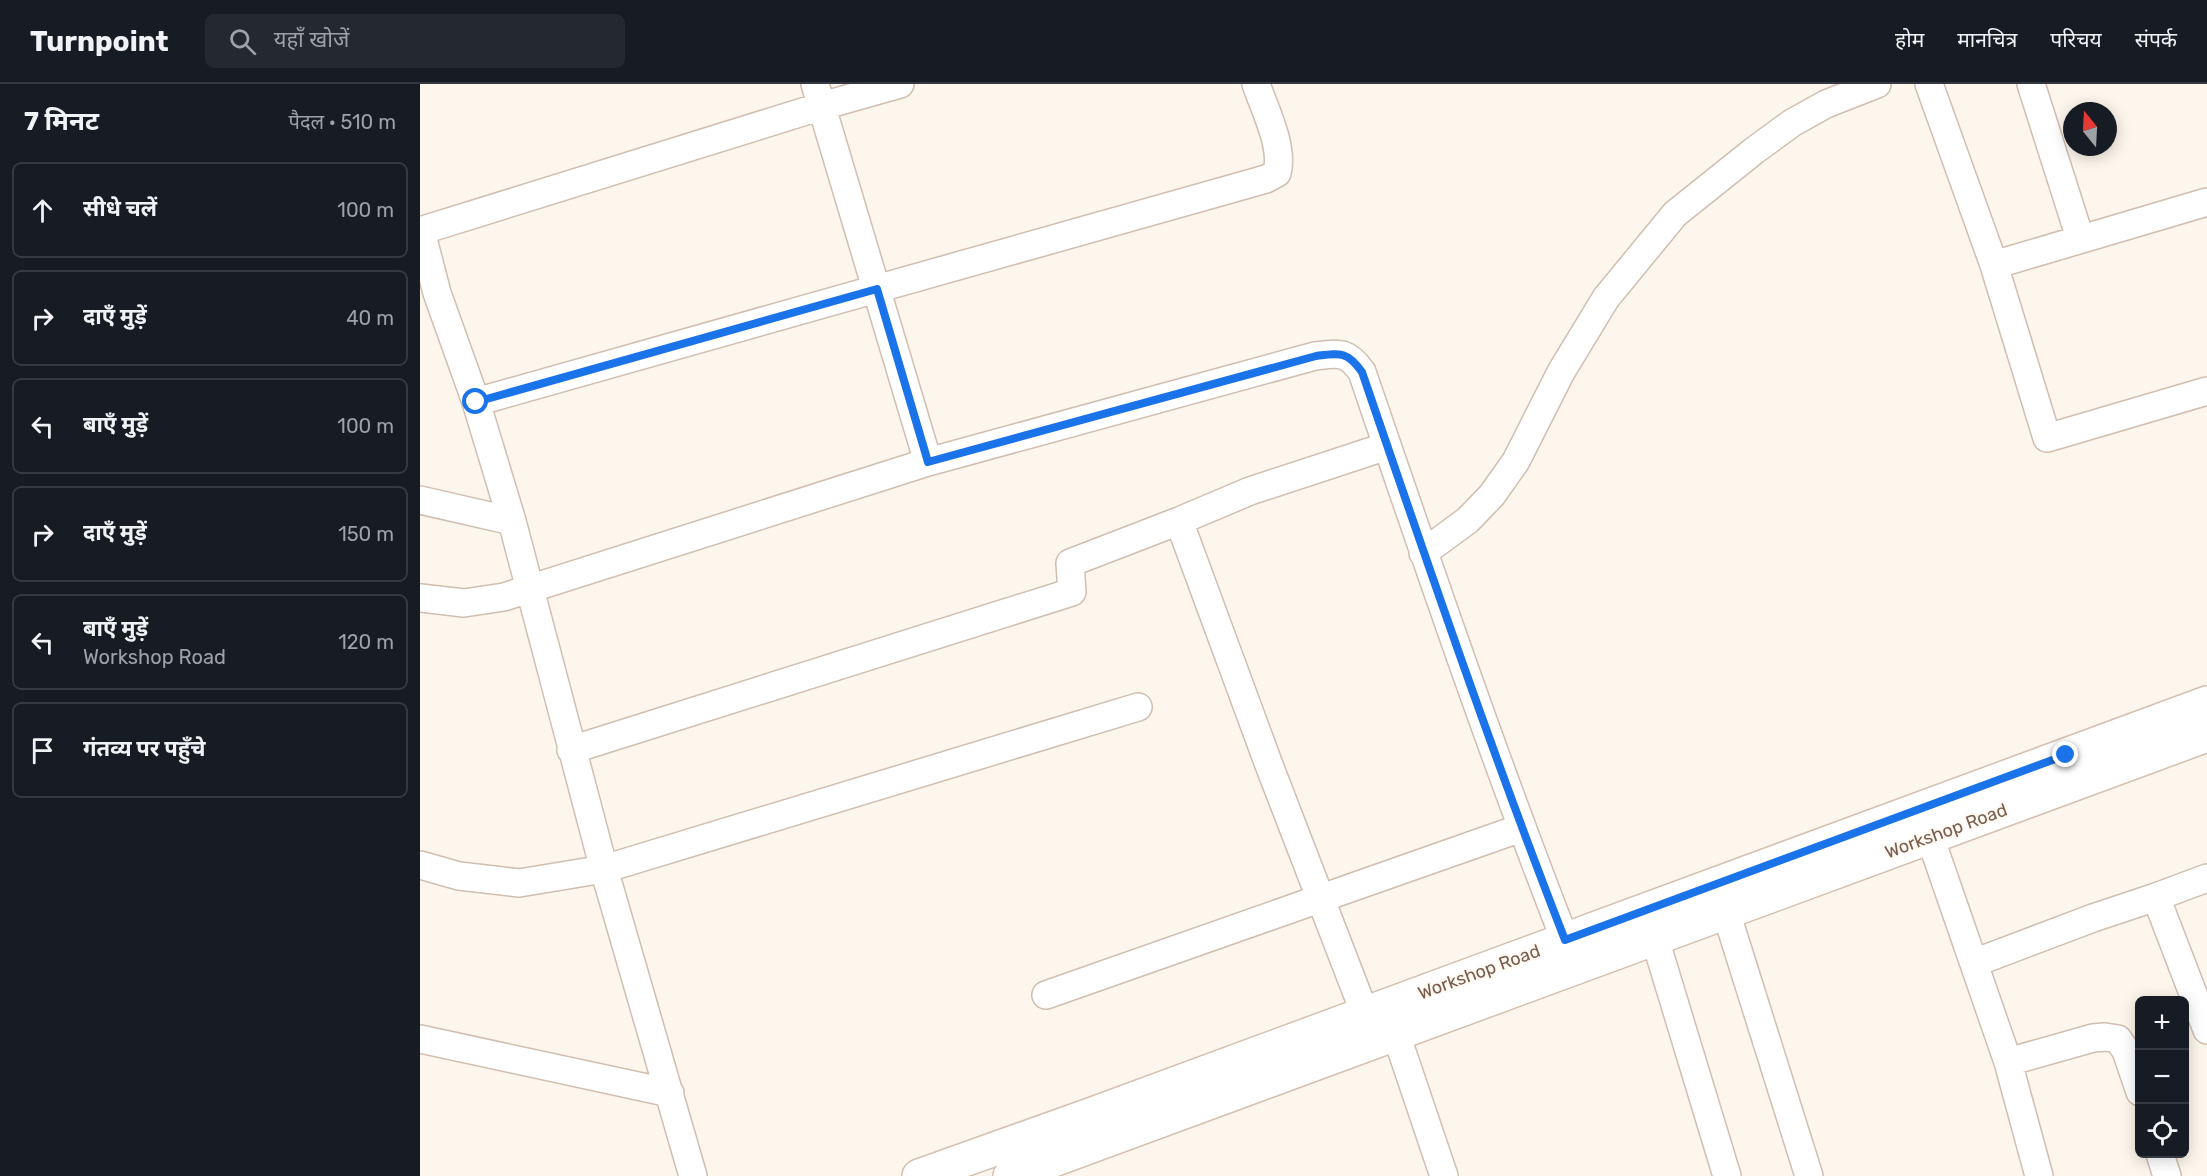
<!DOCTYPE html>
<html lang="hi">
<head>
<meta charset="utf-8">
<style>
  body { margin:0; font-family:Rubik,"Noto Sans Devanagari",sans-serif; background:#242831; color:#f1f3f6 }
  .controls { position:absolute; right:18px; bottom:18px; display:grid; overflow:hidden; border-radius:9px; box-shadow:0 3px 15px #0003 }
  .controls button { width:54px; height:54px; display:grid; place-items:center; padding:0; border:0; border-bottom:2px solid #363941; background:#171b24; color:#f1f3f6; font:30px sans-serif }
  .compass { position:absolute; left:1643px; top:18px; width:54px; height:54px; border-radius:50%; background:#171b24; box-shadow:0 3px 15px #0003; rotate:342deg }
  .stop { position:absolute; width:18px; height:18px; margin:-14px; border:4px solid #1a73e8; border-radius:50%; background:#fff }
  .stop.end { background:#1a73e8; border-color:#fff; box-shadow:0 2px 6px #0008 }
  .list { margin:0; padding:0; list-style:none }
  h2 { display:flex; justify-content:space-between; align-items:center; height:78px; margin:0; padding:0 24px; font-size:26px }
  h2 small { font-size:20px; font-weight:400; color:#9ea1a6 }
  .list li { display:grid; grid-template-columns:39px 1fr auto; gap:18px; align-items:center; box-sizing:border-box; height:96px; margin:0 12px 12px; padding:0 12px; border:2px solid #363941; border-radius:9px }
  .list b { display:block; font-size:22px; white-space:nowrap }
  .list p { margin:0; font-size:20px; white-space:nowrap; color:#9ea1a6 }
  .list em { font-size:20px; font-style:normal; color:#9ea1a6 }
  .icon { flex:none; width:33px; height:33px; fill:none; stroke:currentColor; stroke-width:2; stroke-linecap:round; stroke-linejoin:round }
  .map { position:relative; flex:none; width:1787px; height:1092px; overflow:hidden }
  header { display:flex; align-items:center; gap:36px; box-sizing:border-box; height:84px; padding:0 30px; background:#171b24; border-bottom:2px solid #363941 }
  header strong { font-size:28px }
  nav { display:flex; gap:33px; margin-inline-start:auto; font-size:21px }
  .search { width:420px; height:54px; background:#242831; display:flex; align-items:center; gap:15px; box-sizing:border-box; padding:0 21px; border-radius:9px; color:#9ea1a6; font-size:22px }
  main { display:flex }
  aside { flex:1; background:#171b24 }
  .map>svg:first-child { display:block }
</style>
</head>
<body>
<header>
<strong>Turnpoint</strong>
<div class="search"><svg class="icon" aria-label="search" viewBox="0 0 24 24"><circle cx="10" cy="10" r="6"/><path d="M15 15l6 6"/></svg>यहाँ खोजें</div>
<nav><a>होम</a><a>मानचित्र</a><a>परिचय</a><a>संपर्क</a></nav>
</header>
<main>
<aside>
<h2>7 मिनट<small>पैदल · 510 m</small></h2>
<ul class="list">
<li><svg class="icon" aria-label="ahead" viewBox="0 0 24 24"><path d="M12 20V5M6 11l6-6 6 6"/></svg><div><b>सीधे चलें</b></div><em>100 m</em></li>
<li><svg class="icon" aria-label="right" viewBox="0 0 24 24"><path d="M7 20v-9h11M14 6l5 5-5 5"/></svg><div><b>दाएँ मुड़ें</b></div><em>40 m</em></li>
<li><svg class="icon" aria-label="left" viewBox="0 0 24 24"><path d="M17 20v-9H6M10 6l-5 5 5 5"/></svg><div><b>बाएँ मुड़ें</b></div><em>100 m</em></li>
<li><svg class="icon" aria-label="right" viewBox="0 0 24 24"><path d="M7 20v-9h11M14 6l5 5-5 5"/></svg><div><b>दाएँ मुड़ें</b></div><em>150 m</em></li>
<li><svg class="icon" aria-label="left" viewBox="0 0 24 24"><path d="M17 20v-9H6M10 6l-5 5 5 5"/></svg><div><b>बाएँ मुड़ें</b><p>Workshop Road</p></div><em>120 m</em></li>
<li><svg class="icon" aria-label="arrive" viewBox="0 0 24 24"><path d="M6 21V4h12l-3 4 3 4H6"/></svg><div><b>गंतव्य पर पहुँचे</b></div></li>
</ul>
</aside>
<div class="map">
<svg width="1787" height="1092" viewBox="0 0 1787 1092">
  <rect width="100%" height="100%" fill="#fdf6ec"/>
  <g fill="none" stroke-linecap="round" stroke-linejoin="round">
    <defs>
      <path id="minor" d="M 395,0 L 508,378
        M 1509,0 L 1574,181 L 1627,354 L 1787,307
        M 1611,0 L 1660,154
        M 0,147 L 402,22 L 480,0
        M 1,147 L 17,209 L 56,318 L 92,437 L 184,785 L 273,1092
        M 1574,181 L 1787,118
        M 56,318 L 846,95 L 857,89 C 864,63 845,26 836,0
        M 0,416 L 92,437
        M 759,437 L 849,681 L 945,930
        M 1003,469 L 1048,436 L 1072,411 L 1096,377 L 1141,288 L 1186,214 L 1255,130 L 1335,66 L 1372,39 L 1406,20 L 1457,0
        M 0,514 L 44,519 L 84,513 L 508,378 L 895,272 C 920,269 927,267 942,288 C 1007,478 1072,669 1145,856
        M 151,666 L 652,508 L 650,479 L 759,437 L 830,407 L 967,362
        M 1510,753 L 1588,978 L 1673,954 L 1685,953 L 1698,955 L 1706,967 L 1720,1008
        M 0,781 L 39,792 L 99,799 L 184,785 L 718,623
        M 1736,813 L 1787,946
        M 1306,828 L 1389,1092
        M 1235,855 L 1307,1092
        M 1554,879 L 1673,834 L 1736,813 L 1787,794
        M 626,911 L 1101,744
        M 976,950 L 1024,1092
        M 0,955 L 250,1009
        M 1588,978 L 1619,1092
        M 1740,1070 L 1747,1092"/>
      <path id="secondary" d="M 499,1092 L 670,1031 L 1787,619
        M 590,1092 L 1787,651"/>
    </defs>
    <use href="#minor" stroke="#d1beb0" stroke-width="30"/>
    <use href="#secondary" stroke="#d6c0b0" stroke-width="36"/>
    <use href="#minor" stroke="#fff" stroke-width="27"/>
    <use href="#secondary" stroke="#fff" stroke-width="33"/>
  </g>
  <g fill="none" stroke-linecap="round" stroke-linejoin="round">
    <path stroke="#1a73e8" stroke-width="8" d="M 56,318 L 457,205 L 508,378 L 896,272 C 920,269 927,267 942,288 C 1007,478 1072,669 1145,856 L 1646,671"/>
  </g>
  <g text-anchor="middle" stroke-width="4.5" stroke-linejoin="round" paint-order="stroke">
    <g font-size="18" fill="#7a5c4d" stroke="#fffaf3">
      <text transform="translate(1526 747) rotate(-20)" y="6">Workshop Road</text>
      <text transform="translate(1059 888) rotate(-20)" y="6">Workshop Road</text>
    </g>
  </g>
</svg>
<div class="controls">
<button>+</button>
<button>−</button>
<button><svg class="icon" aria-label="locate" viewBox="0 0 24 24"><circle cx="12" cy="12" r="6"/><path d="M12 2v4M12 18v4M2 12h4M18 12h4"/></svg></button>
</div>
<svg class="compass" viewBox="-18 -18 36 36"><path d="M0-13l5 13h-10z" fill="#e53935"/><path d="M0 13l5-13h-10z" fill="#9ea1a6"/></svg>
<div class="stop" style="left:56px;top:318px"></div>
<div class="stop end" style="left:1646px;top:671px"></div>
</div>
</main>
</body>
</html>
